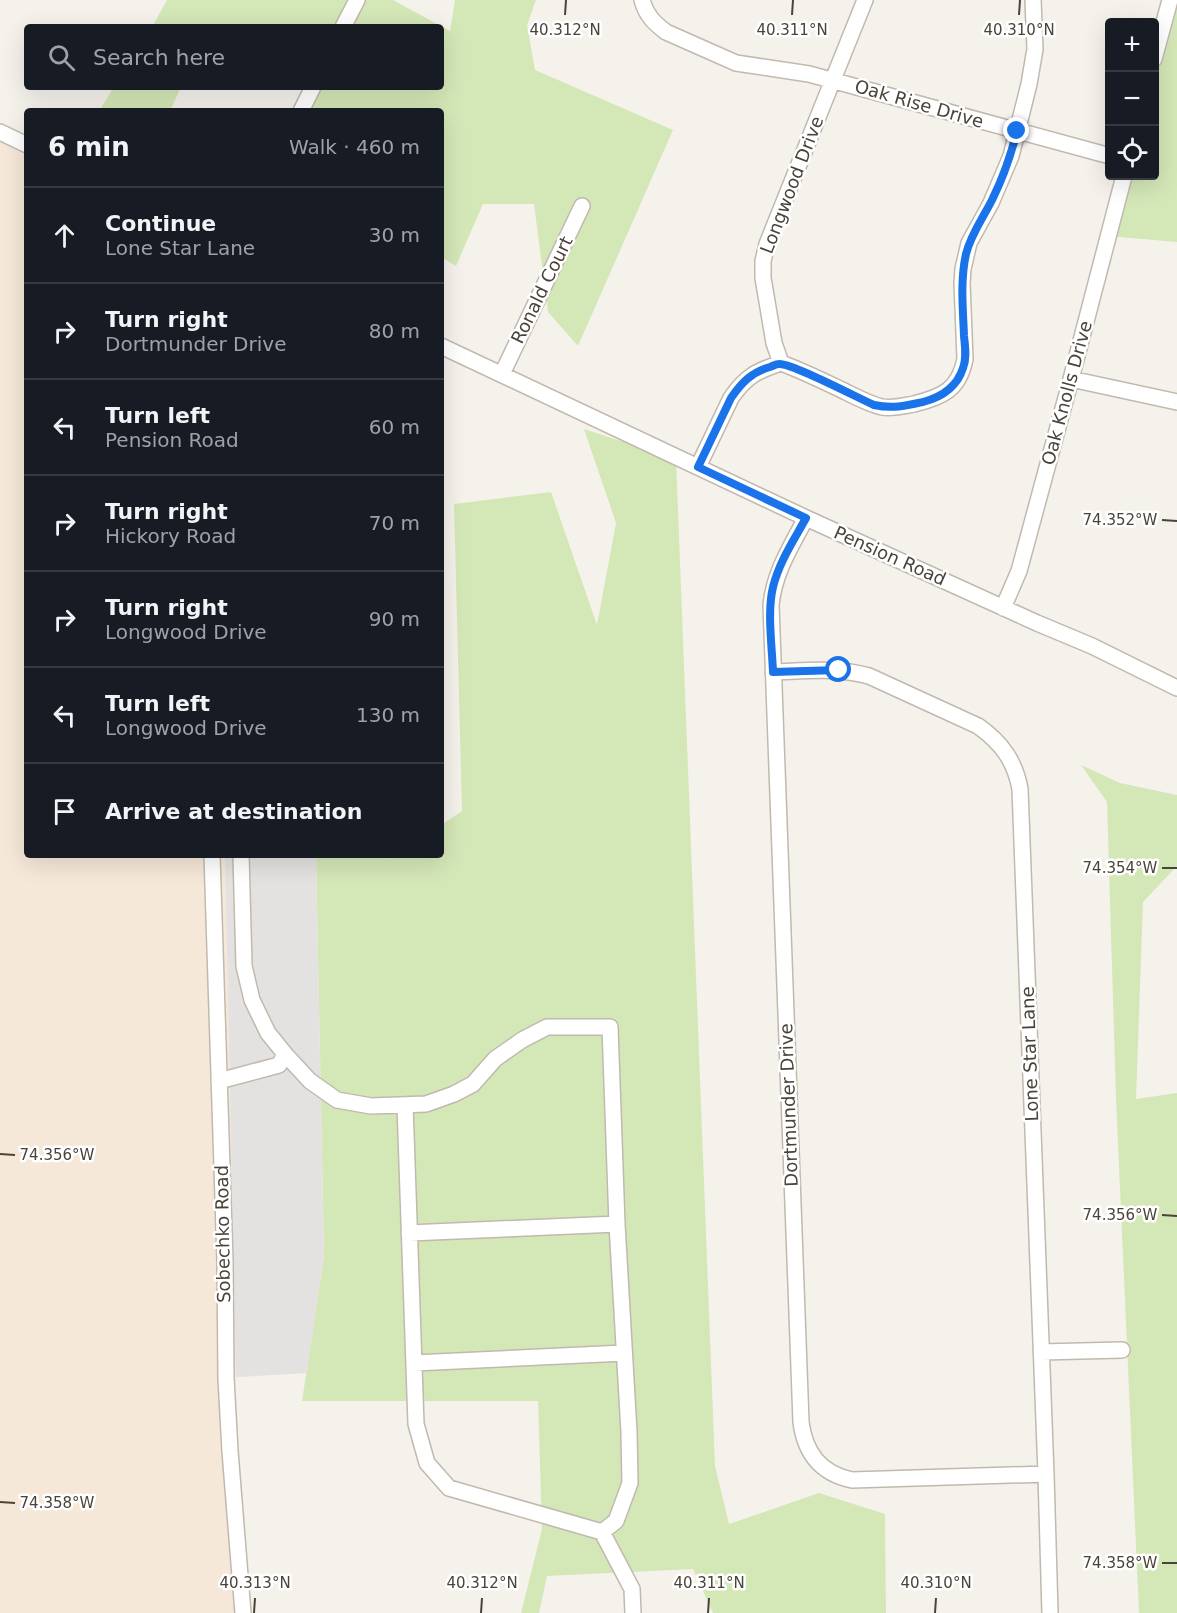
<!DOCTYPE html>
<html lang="en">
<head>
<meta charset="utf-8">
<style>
  body { margin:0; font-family:"DejaVu Sans",sans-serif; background:#20242c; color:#f1f3f6 }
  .controls { position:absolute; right:18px; top:18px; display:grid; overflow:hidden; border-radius:6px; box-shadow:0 6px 24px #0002 }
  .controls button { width:54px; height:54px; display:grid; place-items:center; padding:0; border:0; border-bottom:2px solid #363941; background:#171b24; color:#f1f3f6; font:30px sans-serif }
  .stop { position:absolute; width:18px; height:18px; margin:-14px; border:4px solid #1a73e8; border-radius:50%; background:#fff }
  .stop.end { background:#1a73e8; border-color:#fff; box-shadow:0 2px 6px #0008 }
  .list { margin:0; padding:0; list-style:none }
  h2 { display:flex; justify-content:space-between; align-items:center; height:78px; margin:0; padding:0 24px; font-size:26px }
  h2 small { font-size:20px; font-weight:400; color:#9ea1a6 }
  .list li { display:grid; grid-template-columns:39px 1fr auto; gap:18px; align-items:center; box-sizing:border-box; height:96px; padding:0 24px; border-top:2px solid #363941 }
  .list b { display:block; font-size:22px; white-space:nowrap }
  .list p { margin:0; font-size:20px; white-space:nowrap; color:#9ea1a6 }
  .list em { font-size:20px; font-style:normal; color:#9ea1a6 }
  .icon { flex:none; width:33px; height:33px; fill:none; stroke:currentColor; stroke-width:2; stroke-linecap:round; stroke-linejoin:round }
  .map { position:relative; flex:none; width:1177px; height:1613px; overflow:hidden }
  .search { position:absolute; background:#171b24; box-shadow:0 6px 24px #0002; left:24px; top:24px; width:420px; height:66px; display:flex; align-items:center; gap:15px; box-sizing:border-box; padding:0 21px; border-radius:6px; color:#9ea1a6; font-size:22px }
  .panel { position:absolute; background:#171b24; box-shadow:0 6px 24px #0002; left:24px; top:108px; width:420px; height:750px; border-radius:6px }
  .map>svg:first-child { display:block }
</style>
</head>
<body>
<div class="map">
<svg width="1177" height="1613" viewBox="0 0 1177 1613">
  <rect width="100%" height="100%" fill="#f5f2ec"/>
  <path fill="#f5e8d9" d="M 0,132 L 27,145 L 27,855 L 316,855 L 307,1373 L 227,1378 L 243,1613 L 0,1613 Z"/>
  <path fill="#d4e7b7" d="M 167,0 L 393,0 L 450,31 L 455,0 L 536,0 L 527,25 L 535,70 L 673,130 L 578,346 L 548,312 L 534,204 L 483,204 L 456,266 L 441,257 L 441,111 L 302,111 L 313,87 L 441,87 L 441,27 L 152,27 Z
    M 1175,0 L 1177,0 L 1177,242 L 1107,236 L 1124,176 L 1154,176 L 1155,71 Z
    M 114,87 L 181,87 L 170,111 L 99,111 Z
    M 584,429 L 676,459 L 715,1466 L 729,1524 L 819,1493 L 885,1514 L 886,1613 L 713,1613 L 693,1569 L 547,1576 L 539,1613 L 521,1613 L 542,1529 L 538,1401 L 302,1401 L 324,1255 L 316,855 L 387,855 L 389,859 L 395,855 L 441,855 L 441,825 L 462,811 L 454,504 L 551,492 L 597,625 L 616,523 Z
    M 1081,765 L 1120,783 L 1177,795 L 1177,866 L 1143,902 L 1136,1099 L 1177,1093 L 1177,1613 L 1139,1613 L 1116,1099 L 1107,802 Z"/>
  <path fill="#e4e2e0" d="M 225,855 L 316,855 L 324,1255 L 307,1373 L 236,1377 Z"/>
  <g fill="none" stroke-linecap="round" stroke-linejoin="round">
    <defs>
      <path id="minor" d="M 642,0 C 646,15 654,23 666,32 L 736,63 L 809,74 L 1110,156
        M 865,0 L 767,244 L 763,261 L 763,278 L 774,343 L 781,363 C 803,371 823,381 844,391 C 856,397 869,404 882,407 C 893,409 903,406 914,404 C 942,397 959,390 965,359 L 962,283 L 963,269 L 969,243 L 991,203 L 1011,156 L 1029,84 L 1035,49 L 1033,0
        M 343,27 L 357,0
        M 1154,59 L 1170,0
        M 301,111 L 313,87
        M 0,132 L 27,145
        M 441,346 L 806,518 L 1037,623 L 1092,646 L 1177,688
        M 502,374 L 582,206
        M 1071,379 L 1177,402
        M 698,467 L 731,398 C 746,376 757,371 781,363
        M 806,518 C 791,546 774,573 771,605 L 801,1422 C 805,1453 820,1473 852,1480 L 1046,1474
        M 1003,608 L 1019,571 L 1071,379 L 1124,176
        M 773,672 C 805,671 838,667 869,676 L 978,726 C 1001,742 1015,761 1020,789 L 1046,1474 L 1050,1613
        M 212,855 L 225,1261 L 226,1378 L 230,1451 L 243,1613
        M 285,1054 L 310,1081 L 337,1100 L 371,1106 L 426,1104 L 454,1094 L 473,1084 L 495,1059 L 522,1040 L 547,1027 L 610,1027 L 617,1224 L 629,1432 L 630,1483 L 616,1521 L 602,1532 L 449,1488 L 427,1463 L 416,1424 L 405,1105
        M 219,1081 L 279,1065 L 285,1054 L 268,1033 L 252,1000 L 244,966 L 241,855
        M 409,1233 L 617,1224
        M 1041,1352 L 1122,1350
        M 414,1363 L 624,1353
        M 602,1532 L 632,1589 L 633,1613"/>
    </defs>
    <use href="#minor" stroke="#c1b9ae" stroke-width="18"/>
    <use href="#minor" stroke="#fff" stroke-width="15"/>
  </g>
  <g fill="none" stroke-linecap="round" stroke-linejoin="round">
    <path stroke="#1a73e8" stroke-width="8" d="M 839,670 L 773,672 C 772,646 767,612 773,587 C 779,562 794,540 806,518 L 698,467 L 731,398 C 742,382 752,372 770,367 C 773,366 776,364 779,364 C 792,363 858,398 874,405 C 892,409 905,406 923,402 C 942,397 957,387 963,368 C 967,358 965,347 964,336 C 963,309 960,281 966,254 C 971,234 983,218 992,200 C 1003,178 1011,155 1017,131"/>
  </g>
  <path fill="none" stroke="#4a4339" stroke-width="2" d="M 565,15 L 566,0M 792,15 L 793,0M 1019,15 L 1020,0M 1162,520 L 1177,521M 1162,868 L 1177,868M 0,1154 L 15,1155M 1162,1215 L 1177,1216M 0,1502 L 15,1503M 1162,1563 L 1177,1563M 254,1613 L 255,1598M 481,1613 L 482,1598M 708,1613 L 709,1598M 935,1613 L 936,1598"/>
  <g text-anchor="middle" stroke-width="5" stroke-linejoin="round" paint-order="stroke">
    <g font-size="18" fill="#4a4339" stroke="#fff">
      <text transform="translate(919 104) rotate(16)" y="6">Oak Rise Drive</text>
      <text transform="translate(792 185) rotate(-69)" y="6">Longwood Drive</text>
      <text transform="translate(542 290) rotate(-64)" y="6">Ronald Court</text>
      <text transform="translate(1067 393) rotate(-75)" y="6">Oak Knolls Drive</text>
      <text transform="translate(890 556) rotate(24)" y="6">Pension Road</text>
      <text transform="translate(1030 1054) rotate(-92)" y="6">Lone Star Lane</text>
      <text transform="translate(789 1105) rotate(-92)" y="6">Dortmunder Drive</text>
      <text transform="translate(223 1234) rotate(-91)" y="6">Sobechko Road</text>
    </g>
  </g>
  <g font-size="15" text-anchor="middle" fill="#4a4339" stroke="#fff" stroke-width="5" stroke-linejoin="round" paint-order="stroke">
    <text x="565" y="35">40.312°N</text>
    <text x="792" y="35">40.311°N</text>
    <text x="1019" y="35">40.310°N</text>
    <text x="1120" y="525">74.352°W</text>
    <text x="1120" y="873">74.354°W</text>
    <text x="57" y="1160">74.356°W</text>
    <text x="1120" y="1220">74.356°W</text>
    <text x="57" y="1508">74.358°W</text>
    <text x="1120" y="1568">74.358°W</text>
    <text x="255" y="1588">40.313°N</text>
    <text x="482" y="1588">40.312°N</text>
    <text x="709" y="1588">40.311°N</text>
    <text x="936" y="1588">40.310°N</text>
  </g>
</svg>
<div class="controls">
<button>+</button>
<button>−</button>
<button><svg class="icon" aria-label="locate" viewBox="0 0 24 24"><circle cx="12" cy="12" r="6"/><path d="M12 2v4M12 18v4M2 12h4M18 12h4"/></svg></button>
</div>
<div class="stop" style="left:839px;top:670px"></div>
<div class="stop end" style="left:1017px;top:131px"></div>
<div class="search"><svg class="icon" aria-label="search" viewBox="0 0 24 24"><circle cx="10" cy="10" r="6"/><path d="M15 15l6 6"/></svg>Search here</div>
<section class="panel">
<h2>6 min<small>Walk · 460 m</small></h2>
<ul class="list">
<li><svg class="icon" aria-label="ahead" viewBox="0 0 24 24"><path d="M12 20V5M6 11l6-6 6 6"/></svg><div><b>Continue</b><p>Lone Star Lane</p></div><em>30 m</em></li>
<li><svg class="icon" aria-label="right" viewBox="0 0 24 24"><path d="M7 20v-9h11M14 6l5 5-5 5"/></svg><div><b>Turn right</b><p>Dortmunder Drive</p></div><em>80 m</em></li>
<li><svg class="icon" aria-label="left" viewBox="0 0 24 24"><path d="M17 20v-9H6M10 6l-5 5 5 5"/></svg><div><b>Turn left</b><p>Pension Road</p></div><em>60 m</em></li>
<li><svg class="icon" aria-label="right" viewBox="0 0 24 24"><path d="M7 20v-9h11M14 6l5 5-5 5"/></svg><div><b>Turn right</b><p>Hickory Road</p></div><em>70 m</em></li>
<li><svg class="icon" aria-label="right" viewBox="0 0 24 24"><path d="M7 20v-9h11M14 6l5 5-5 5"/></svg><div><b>Turn right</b><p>Longwood Drive</p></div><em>90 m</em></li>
<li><svg class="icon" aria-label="left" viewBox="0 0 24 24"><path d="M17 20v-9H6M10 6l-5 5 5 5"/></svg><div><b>Turn left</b><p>Longwood Drive</p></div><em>130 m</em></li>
<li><svg class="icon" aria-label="arrive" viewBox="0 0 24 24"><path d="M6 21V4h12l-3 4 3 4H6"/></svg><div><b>Arrive at destination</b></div></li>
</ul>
</section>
</div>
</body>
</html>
